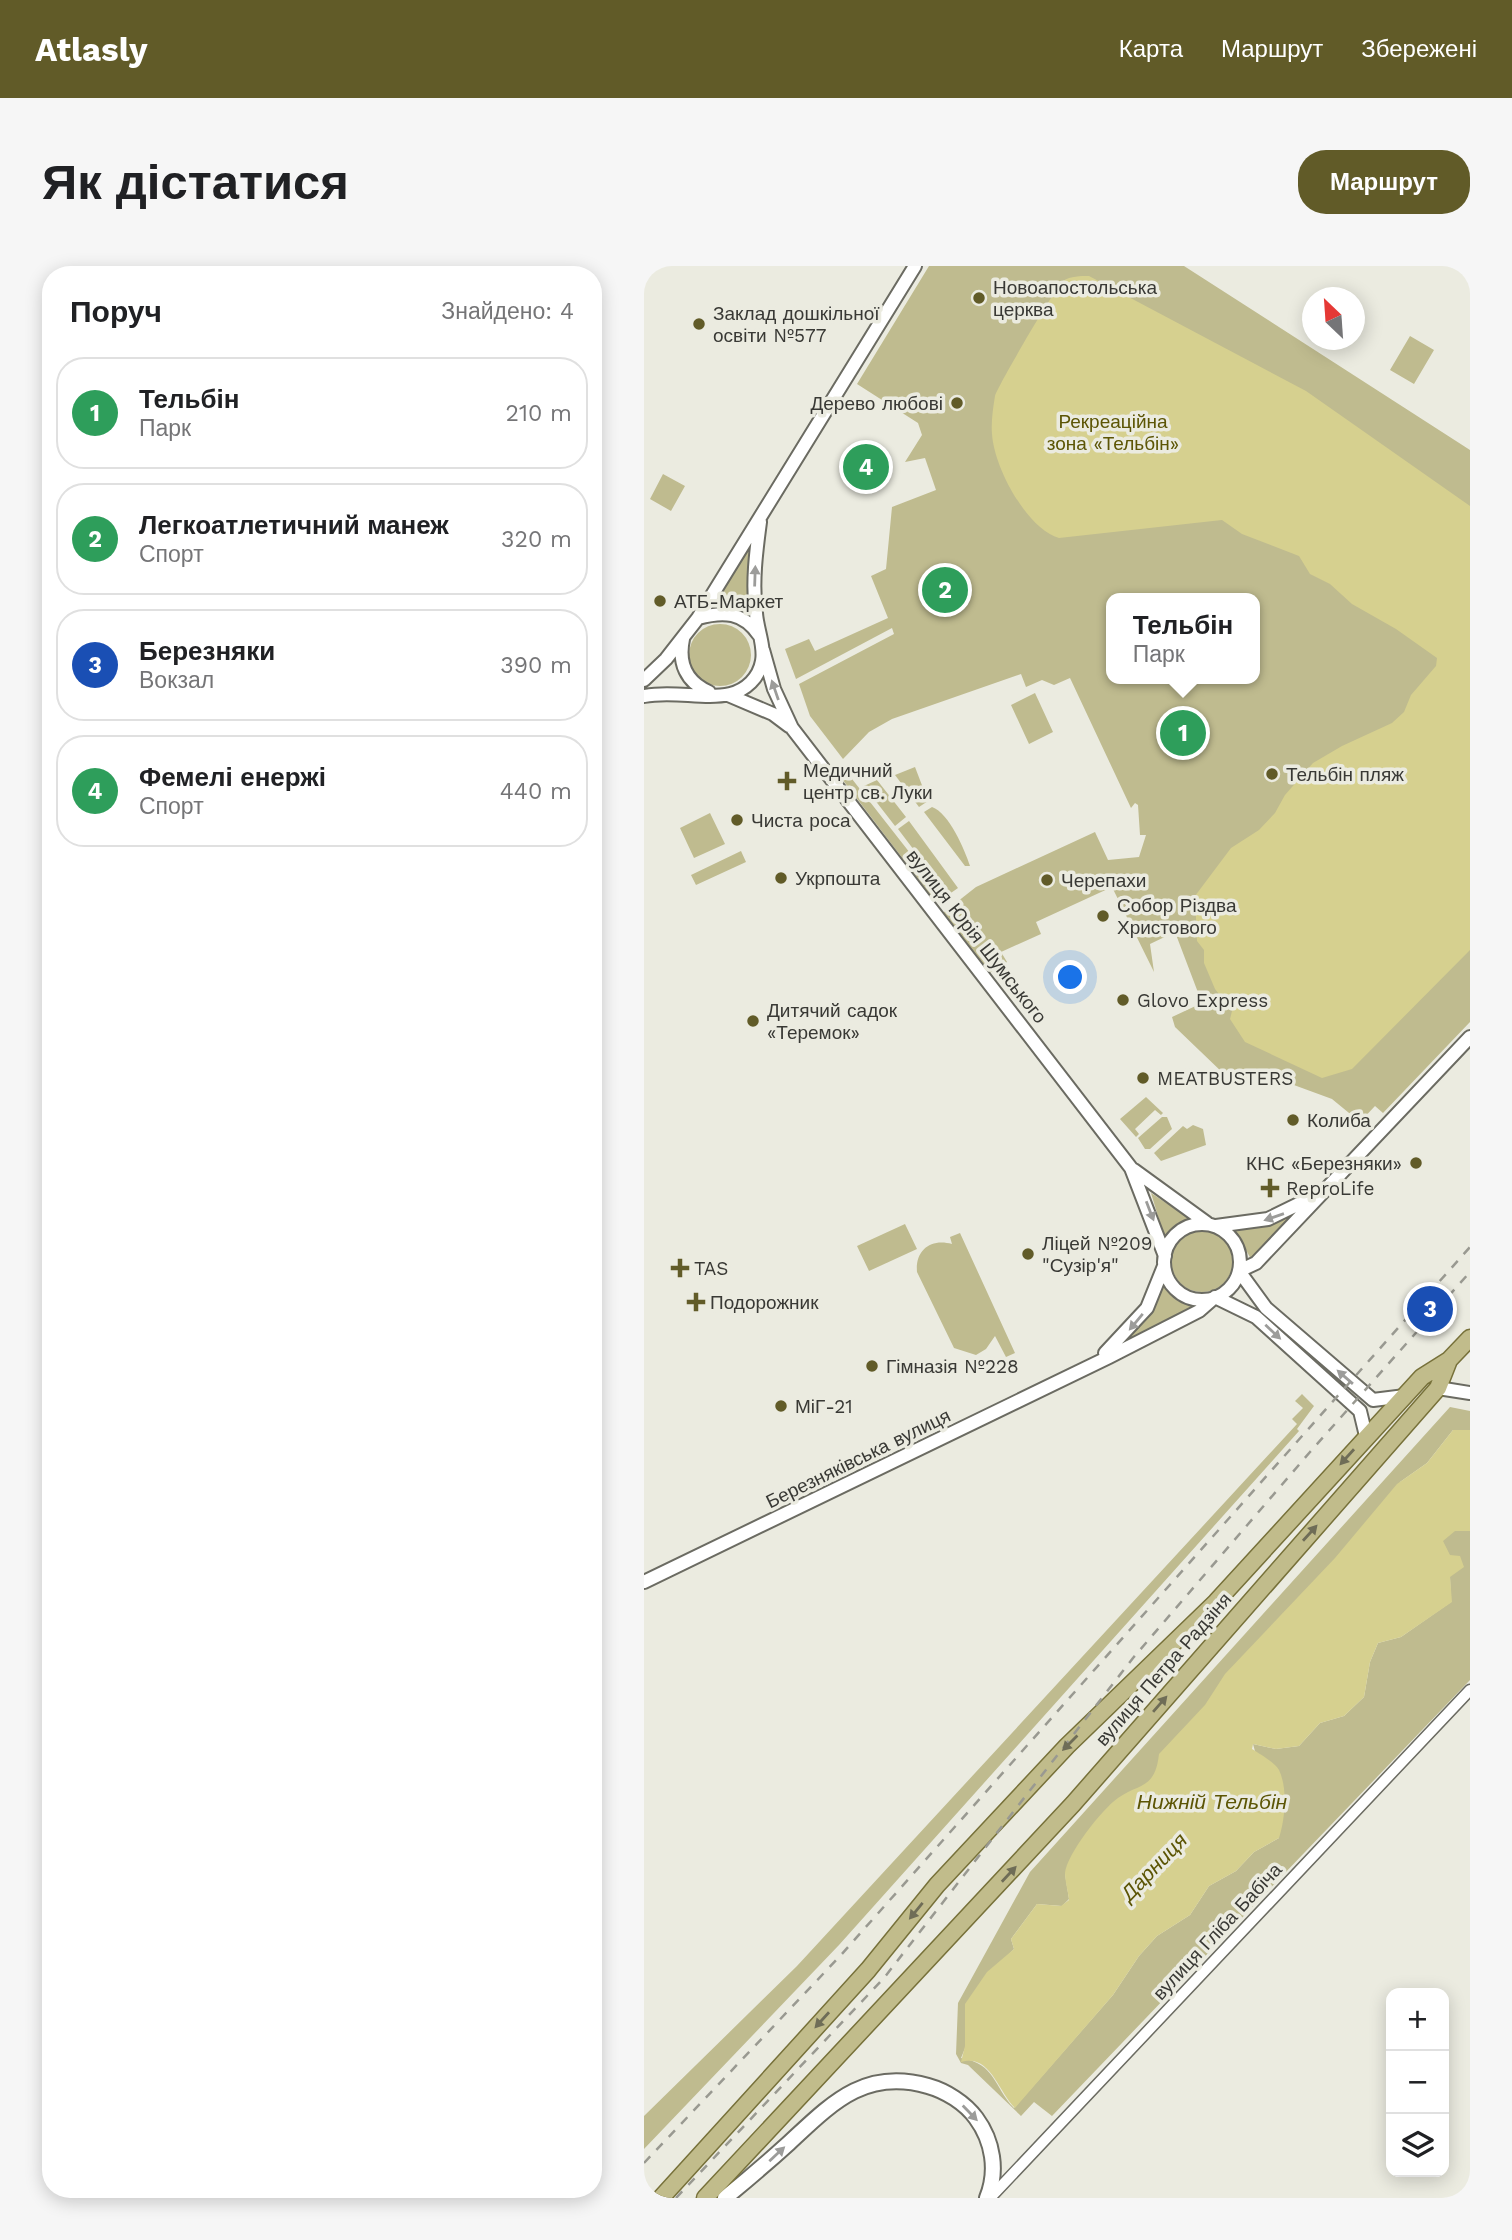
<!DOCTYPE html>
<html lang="uk">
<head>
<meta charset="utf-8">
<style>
  body { margin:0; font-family:"Work Sans",sans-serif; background:#f6f6f6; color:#202124 }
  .controls { position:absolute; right:21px; bottom:21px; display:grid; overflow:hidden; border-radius:14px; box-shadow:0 4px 18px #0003 }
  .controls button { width:63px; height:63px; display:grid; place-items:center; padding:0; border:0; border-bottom:2px solid #e0e0e0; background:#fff; color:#202124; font:35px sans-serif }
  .compass { position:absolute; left:658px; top:21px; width:63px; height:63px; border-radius:50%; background:#fff; box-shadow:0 4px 18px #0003; rotate:335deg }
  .you { position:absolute; left:427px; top:712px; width:24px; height:24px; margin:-18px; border:5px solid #fff; border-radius:50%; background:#1a73e8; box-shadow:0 0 0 10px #1a73e833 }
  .badge { display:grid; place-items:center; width:46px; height:46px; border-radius:50%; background:#615b28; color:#fff; font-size:23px; font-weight:700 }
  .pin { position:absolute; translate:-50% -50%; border:4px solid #fff; box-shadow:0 2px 7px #0006 }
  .popup { position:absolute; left:462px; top:327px; width:154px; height:91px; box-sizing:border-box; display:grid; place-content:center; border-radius:14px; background:#fff; filter:drop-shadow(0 2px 5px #0005); font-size:23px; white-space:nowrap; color:#757577 }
  .popup b { font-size:26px; color:#202124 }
  .popup::after { content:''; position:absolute; left:50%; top:100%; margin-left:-14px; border:14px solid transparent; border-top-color:#fff }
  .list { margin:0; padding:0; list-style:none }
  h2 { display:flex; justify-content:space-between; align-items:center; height:91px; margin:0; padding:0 28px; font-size:30px }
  h2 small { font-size:23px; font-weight:400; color:#757577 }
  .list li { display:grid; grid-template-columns:46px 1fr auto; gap:21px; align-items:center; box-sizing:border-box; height:112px; margin:0 14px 14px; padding:0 14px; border:2px solid #e0e0e0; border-radius:28px }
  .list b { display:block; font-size:26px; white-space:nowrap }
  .list p { margin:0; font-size:23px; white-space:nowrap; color:#757577 }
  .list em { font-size:23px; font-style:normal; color:#757577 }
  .icon { flex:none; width:38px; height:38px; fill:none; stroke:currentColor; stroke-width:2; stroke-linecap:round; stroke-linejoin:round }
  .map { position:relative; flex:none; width:826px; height:1932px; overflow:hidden; border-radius:28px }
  header { display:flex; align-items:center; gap:42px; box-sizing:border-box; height:98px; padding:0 35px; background:#615b28; color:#fff }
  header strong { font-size:33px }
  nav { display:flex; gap:38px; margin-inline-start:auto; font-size:24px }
  .intro { display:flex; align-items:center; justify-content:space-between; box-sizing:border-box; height:168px; padding:0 42px }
  h1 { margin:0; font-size:49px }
  .button { padding:18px 32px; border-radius:28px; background:#615b28; color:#fff; font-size:24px; font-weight:700 }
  main { display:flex; gap:42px; padding:0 42px }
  aside { flex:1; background:#fff; border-radius:28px; box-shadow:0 4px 18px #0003 }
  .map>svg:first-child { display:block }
</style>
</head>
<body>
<header>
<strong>Atlasly</strong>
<nav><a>Карта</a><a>Маршрут</a><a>Збережені</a></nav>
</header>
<div class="intro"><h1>Як дістатися</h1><a class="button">Маршрут</a></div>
<main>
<aside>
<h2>Поруч<small>Знайдено: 4</small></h2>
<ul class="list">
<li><span class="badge" style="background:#2e9e5b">1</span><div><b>Тельбін</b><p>Парк</p></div><em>210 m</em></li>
<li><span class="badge" style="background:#2e9e5b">2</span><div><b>Легкоатлетичний манеж</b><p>Спорт</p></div><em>320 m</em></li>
<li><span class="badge" style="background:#1a4fb4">3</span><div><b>Березняки</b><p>Вокзал</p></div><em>390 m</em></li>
<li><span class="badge" style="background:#2e9e5b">4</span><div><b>Фемелі енержі</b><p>Спорт</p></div><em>440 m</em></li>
</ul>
</aside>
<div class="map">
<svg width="826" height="1932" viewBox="0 0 826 1932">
  <rect width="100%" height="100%" fill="#ebebe0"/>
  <path fill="#bfbb8f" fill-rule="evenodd" d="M 285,0 L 540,0 L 826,184 L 826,756 L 739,847 L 731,840 L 716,856 L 688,833 L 612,805 L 599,821 L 581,809 L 531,761 L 528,751 L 558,737 L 531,666 L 506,678 L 510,706 L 468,621 L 392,656 L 397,668 L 357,686 L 363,696 L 344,708 L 299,647 L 332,621 L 451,566 L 464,594 L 495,591 L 502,569 L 496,569 L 494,539 L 491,537 L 487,542 L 426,412 L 410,419 L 398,414 L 382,421 L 377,408 L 248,453 L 225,466 L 199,493 L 166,450 L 155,418 L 250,368 L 248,362 L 152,413 L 141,383 L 165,373 L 171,385 L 244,352 L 227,310 L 242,303 L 248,241 L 292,224 L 281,192 L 261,196 L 278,169 L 274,157 L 213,118 ZM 467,332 L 611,332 L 611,413 L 467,413 Z
    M 766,70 L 790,84 L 770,118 L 746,104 Z
    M 19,208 L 41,220 L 27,245 L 6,233 Z
    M 105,281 L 104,350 L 89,341 L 70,339 Z
    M45 389a31 31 0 1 1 62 0a31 31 0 1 1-62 0Z
    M 391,427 L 409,466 L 385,478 L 367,439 Z
    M 271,501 L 284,535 L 275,541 L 251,509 Z
    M 201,504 L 302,633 L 291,635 L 198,513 Z
    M 233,514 L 262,551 L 251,560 L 220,520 Z
    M 288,541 C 305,547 321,584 326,600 L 321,600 L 280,546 Z
    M 66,547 L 81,578 L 50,592 L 36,562 Z
    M 265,555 L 314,622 L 304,629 L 254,563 Z
    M 97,585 L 102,596 L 52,619 L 47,609 Z
    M 502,831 L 519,847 L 517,849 L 511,844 L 491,863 L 495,868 L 492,871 L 476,853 Z
    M 518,851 L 523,851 L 528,863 L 506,883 L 501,883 L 494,872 Z
    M 549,859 L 559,863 L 562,879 L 517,895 L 510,887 L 539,860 L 543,863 Z
    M 507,927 L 545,952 L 531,959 L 520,970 Z
    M 659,942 L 610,994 L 607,993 L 590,963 Z
    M 261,958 L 273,983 L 225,1005 L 213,980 Z
    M527 995a31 31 0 1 1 62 0a31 31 0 1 1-62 0Z
    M 316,967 L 371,1087 L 362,1091 L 351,1070 L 342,1083 L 332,1089 L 310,1082 L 273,1006 C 271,984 287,972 308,978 L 306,971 Z
    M 519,1018 L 538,1037 L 554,1040 L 481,1077 L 512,1039 Z
    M 658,1128 L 670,1140 L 653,1163 L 655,1165 L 195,1679 L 0,1883 L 0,1850 L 153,1700 L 653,1158 L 648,1153 L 659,1142 L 651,1135 Z
    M 806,1141 L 826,1145 L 826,1164 L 809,1164 L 783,1197 L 756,1216 L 826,1192 L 826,1414 L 408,1850 L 390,1836 L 377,1850 L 324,1799 L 317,1797 L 312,1788 L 314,1737 L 386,1606 ZM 806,1311 L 807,1336 L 757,1371 L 734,1377 L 726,1396 L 720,1431 L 700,1450 L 676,1457 L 655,1480 L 632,1483 L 609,1478 L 635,1572 L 610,1586 L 592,1605 L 565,1620 L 546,1649 L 513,1670 L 495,1690 L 469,1729 L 370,1842 C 349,1820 352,1798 317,1792 L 356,1697 L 370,1683 L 367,1673 L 393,1638 L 418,1640 L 425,1633 L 421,1608 L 577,1472 Z"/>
  <path fill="#d6d08f" d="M 445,10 L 662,125 L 826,240 L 826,684 L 708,803 L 678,812 L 601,776 L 586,753 L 588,745 L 571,723 L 560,697 L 560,684 L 553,675 L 551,630 L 587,582 L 615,564 L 631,547 L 641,529 L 669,497 L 698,480 L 748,457 L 760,446 L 767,429 L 792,400 L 793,392 L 752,363 L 708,338 L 686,318 L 666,308 L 655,290 L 598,268 L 578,254 L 415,272 C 382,262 350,201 348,168 C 347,156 349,142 351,130 C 353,121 413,19 419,15 C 427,10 436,10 445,10 Z
    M 809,1164 L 826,1164 L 826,1265 L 811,1265 L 799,1275 L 806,1289 L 816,1290 L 820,1301 L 806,1311 L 808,1336 L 757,1371 L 734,1377 L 726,1396 L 720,1431 L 700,1450 L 676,1457 L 655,1480 L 632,1483 L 609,1478 L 608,1483 C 616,1488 630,1496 635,1504 C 644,1523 641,1553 635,1572 L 610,1586 L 592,1605 L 565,1620 L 546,1649 L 513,1670 L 495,1690 L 469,1729 L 371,1842 C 354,1825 346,1787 317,1796 L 321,1780 L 321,1738 L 343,1706 L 370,1683 L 367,1673 L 393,1638 L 417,1640 L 425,1634 C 424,1625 421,1615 421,1607 C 423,1588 458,1543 474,1532 C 495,1517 511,1524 515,1488 L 561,1439 L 581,1408 L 691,1292 L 753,1218 L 783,1197 Z"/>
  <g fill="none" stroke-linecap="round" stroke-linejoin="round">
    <defs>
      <path id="minor" d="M 346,1932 L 826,1424"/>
      <path id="tertiary" d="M 54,352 C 80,345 99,346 115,369
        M 39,373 C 34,397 42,416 65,426
        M 119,384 L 130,423 L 148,462 L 487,902 L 521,990
        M 0,414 L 22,393 L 54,352 L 271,0
        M 84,429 L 129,448 L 145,460
        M 0,430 C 29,424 60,434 86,428 C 102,424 115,412 118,395 C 121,380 113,363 112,347 C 108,317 112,286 116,256
        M 490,904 L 563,957
        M520 996a38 38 0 1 1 76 0a38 38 0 1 1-76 0Z
        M 572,960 L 624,953 L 669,931
        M 595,1005 L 612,997 L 826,771
        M 595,1005 L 622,1042 L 729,1134 L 761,1130
        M 571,1031 L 612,1051 L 716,1145 L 722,1170
        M 461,1087 L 503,1042 L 520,1000
        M 794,1122 L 826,1127
        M 0,1316 L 465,1091 L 555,1045 L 571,1031"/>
      <path id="secondary" d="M 81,1932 C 103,1914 124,1896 145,1877 C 188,1837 221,1802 284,1820 C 302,1825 321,1837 332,1852 C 349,1875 354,1905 343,1932"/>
      <path id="primary" d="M 17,1932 L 224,1704 L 293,1619 L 423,1480 L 572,1336 L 778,1111 L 805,1094 L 826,1072
        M 61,1932 L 429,1538 L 794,1122 L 805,1094"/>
    </defs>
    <use href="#minor" stroke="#6b6b62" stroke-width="13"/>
    <use href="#tertiary" stroke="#6b6b62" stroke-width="16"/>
    <use href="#secondary" stroke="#6b6b62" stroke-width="18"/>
    <use href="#primary" stroke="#77713a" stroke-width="19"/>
    <use href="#minor" stroke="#fff" stroke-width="10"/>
    <use href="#tertiary" stroke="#fff" stroke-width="12"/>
    <use href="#secondary" stroke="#fff" stroke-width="14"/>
    <use href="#primary" stroke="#c1bc8b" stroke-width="16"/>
    <path stroke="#999991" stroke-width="2.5" stroke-dasharray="9 9" stroke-linecap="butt" d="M 0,1897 L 197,1689 L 826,981
      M 32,1932 L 240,1712 L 489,1392 L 666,1186 L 826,1006"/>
  </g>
  <defs><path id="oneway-solid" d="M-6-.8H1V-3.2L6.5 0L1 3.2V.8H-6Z" transform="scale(1.75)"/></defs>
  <g fill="#9c9c9a">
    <use href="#oneway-solid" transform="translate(111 310) rotate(-88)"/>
    <use href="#oneway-solid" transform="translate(131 424) rotate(-109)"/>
    <use href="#oneway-solid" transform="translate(506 945) rotate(69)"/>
    <use href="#oneway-solid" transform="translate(630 951) rotate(161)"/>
    <use href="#oneway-solid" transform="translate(492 1056) rotate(130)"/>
    <use href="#oneway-solid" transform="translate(629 1066) rotate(43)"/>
    <use href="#oneway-solid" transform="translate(701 1111) rotate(-139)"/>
    <use href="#oneway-solid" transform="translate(326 1847) rotate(46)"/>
    <use href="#oneway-solid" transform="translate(133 1888) rotate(-43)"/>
  </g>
  <g fill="#6f6d57">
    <use href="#oneway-solid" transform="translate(703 1191) rotate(132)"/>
    <use href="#oneway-solid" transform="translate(666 1267) rotate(-48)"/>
    <use href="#oneway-solid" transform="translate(516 1438) rotate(-49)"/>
    <use href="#oneway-solid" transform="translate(426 1477) rotate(135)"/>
    <use href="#oneway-solid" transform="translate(365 1608) rotate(-47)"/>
    <use href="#oneway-solid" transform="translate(272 1645) rotate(129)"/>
    <use href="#oneway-solid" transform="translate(178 1754) rotate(132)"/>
  </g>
  <g fill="#615b28" stroke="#ebebe0" stroke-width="2.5">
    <circle cx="335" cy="32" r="7"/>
    <circle cx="55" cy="58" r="7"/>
    <circle cx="313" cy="137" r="7"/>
    <circle cx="16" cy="335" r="7"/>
    <circle cx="628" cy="508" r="7"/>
    <path d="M139.5 504.5h7v7h7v7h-7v7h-7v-7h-7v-7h7z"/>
    <circle cx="93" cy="554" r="7"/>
    <circle cx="137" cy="612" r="7"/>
    <circle cx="403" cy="614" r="7"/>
    <circle cx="459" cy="650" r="7"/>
    <circle cx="479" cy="734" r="7"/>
    <circle cx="109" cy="755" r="7"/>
    <circle cx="499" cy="812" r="7"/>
    <circle cx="649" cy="854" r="7"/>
    <circle cx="772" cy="897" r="7"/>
    <path d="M622.5 911.5h7v7h7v7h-7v7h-7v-7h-7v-7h7z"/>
    <circle cx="384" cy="988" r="7"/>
    <path d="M32.5 991.5h7v7h7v7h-7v7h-7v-7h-7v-7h7z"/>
    <path d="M48.5 1025.5h7v7h7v7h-7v7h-7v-7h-7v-7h7z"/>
    <circle cx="228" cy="1100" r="7"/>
    <circle cx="137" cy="1140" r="7"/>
  </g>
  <g text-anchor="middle" stroke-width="7" stroke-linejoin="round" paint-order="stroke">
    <g font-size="19" fill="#393935" stroke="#ebebe0" text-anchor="start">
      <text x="349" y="28">Новоапостольська<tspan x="349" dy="22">церква</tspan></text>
      <text x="69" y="54">Заклад дошкільної<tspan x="69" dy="22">освіти №577</tspan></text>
      <text x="299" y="144" text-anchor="end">Дерево любові</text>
      <text x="30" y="342">АТБ-Маркет</text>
      <text x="159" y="511">Медичний<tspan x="159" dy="22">центр св. Луки</tspan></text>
      <text x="642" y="515">Тельбін пляж</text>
      <text x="107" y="561">Чиста роса</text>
      <text x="151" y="619">Укрпошта</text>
      <text x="417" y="621">Черепахи</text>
      <text x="473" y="646">Собор Різдва<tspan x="473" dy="22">Христового</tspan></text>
      <text x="493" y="741">Glovo Express</text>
      <text x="123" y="751">Дитячий садок<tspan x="123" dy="22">«Теремок»</tspan></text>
      <text x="513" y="819">MEATBUSTERS</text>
      <text x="663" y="861">Колиба</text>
      <text x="758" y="904" text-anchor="end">КНС «Березняки»</text>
      <text x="642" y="929">ReproLife</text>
      <text x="398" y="984">Ліцей №209<tspan x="398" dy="22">"Сузір'я"</tspan></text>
      <text x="50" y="1009">TAS</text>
      <text x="66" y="1043">Подорожник</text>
      <text x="242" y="1107">Гімназія №228</text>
      <text x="151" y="1147">МіГ-21</text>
    </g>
    <g font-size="19" fill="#5c5505" stroke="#ebebe0">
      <text x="469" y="162">Рекреаційна<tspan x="469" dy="22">зона «Тельбін»</tspan></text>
    </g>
    <g font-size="19" fill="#393935" stroke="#ebebe0">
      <text transform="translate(333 670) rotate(52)" y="7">вулиця Юрія Шумського</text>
      <text transform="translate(214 1192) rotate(-26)" y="7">Березняківська вулиця</text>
      <text transform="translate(519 1403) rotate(-49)" y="7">вулиця Петра Радзіня</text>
      <text transform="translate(573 1665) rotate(-47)" y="7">вулиця Гліба Бабіча</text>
    </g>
    <g font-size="21" font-style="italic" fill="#5c5505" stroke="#ebebe0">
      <text x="568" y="1543">Нижній Тельбін</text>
      <text transform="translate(510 1601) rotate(-46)" y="7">Дарниця</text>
    </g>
  </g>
</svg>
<div class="controls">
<button>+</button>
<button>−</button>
<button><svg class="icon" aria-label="layers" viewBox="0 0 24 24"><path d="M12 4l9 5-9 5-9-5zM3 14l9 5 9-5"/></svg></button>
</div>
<svg class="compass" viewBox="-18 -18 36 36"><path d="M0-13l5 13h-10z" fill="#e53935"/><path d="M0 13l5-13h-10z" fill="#757577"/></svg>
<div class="you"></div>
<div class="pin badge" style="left:539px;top:467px;background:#2e9e5b">1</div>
<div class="popup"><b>Тельбін</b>Парк</div>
<div class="pin badge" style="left:301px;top:324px;background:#2e9e5b">2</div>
<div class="pin badge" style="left:786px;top:1043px;background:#1a4fb4">3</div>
<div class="pin badge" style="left:222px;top:201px;background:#2e9e5b">4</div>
</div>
</main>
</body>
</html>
